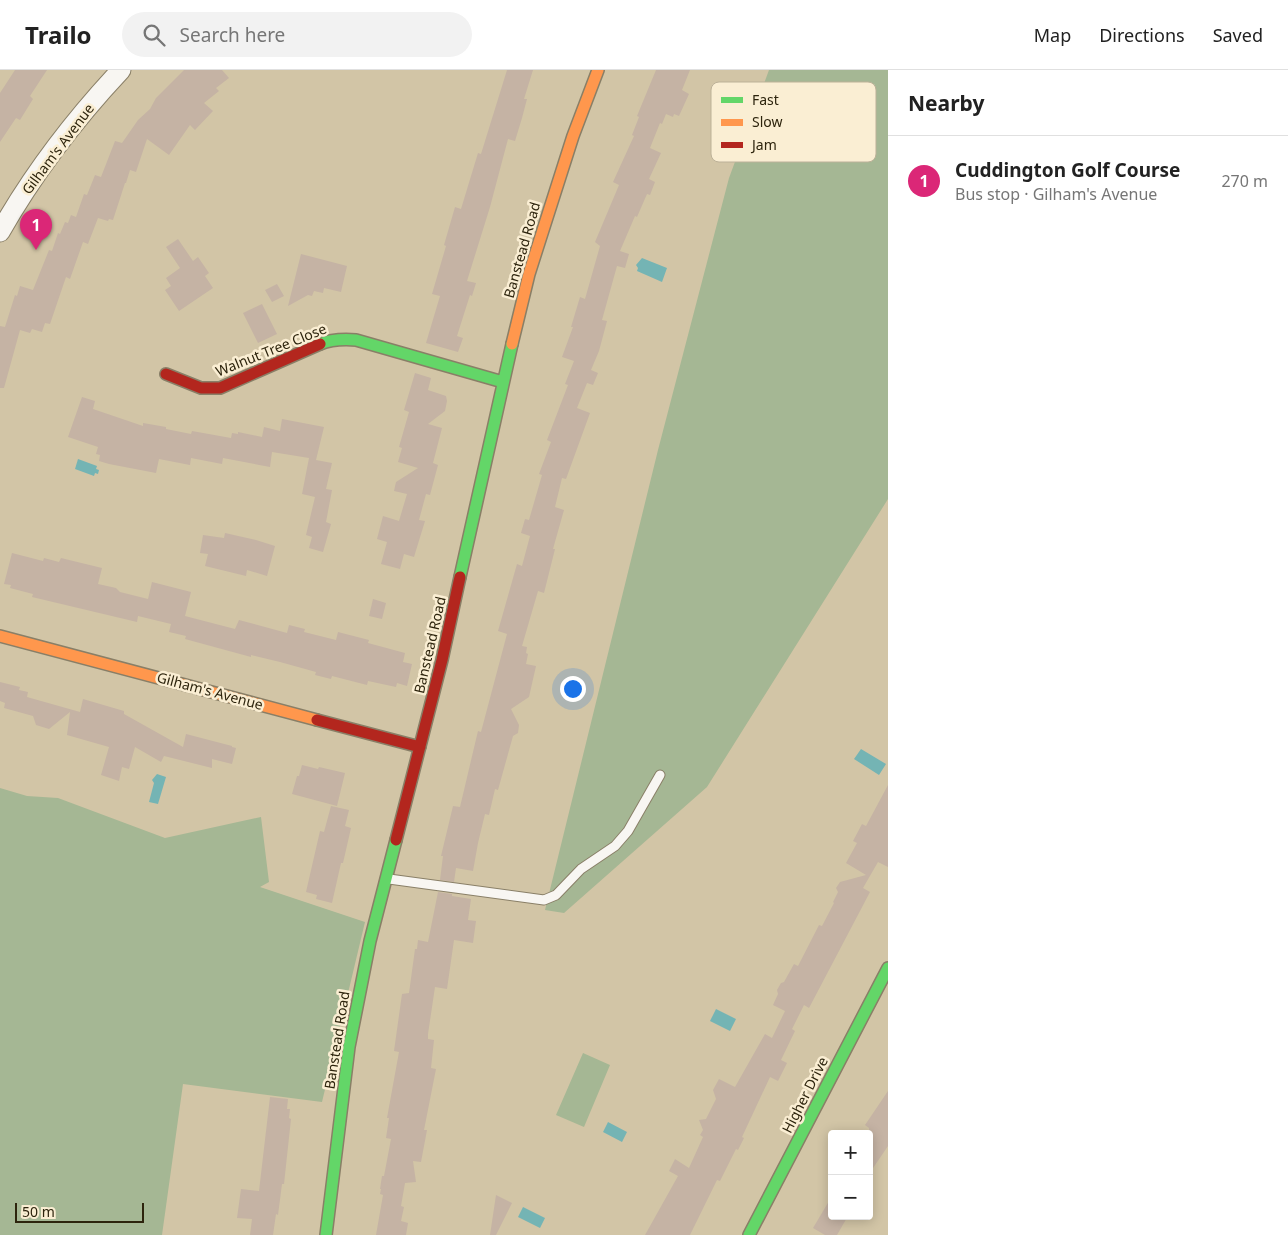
<!DOCTYPE html>
<html lang="en">
<head>
<meta charset="utf-8">
<style>
  body { margin:0; font-family:"Noto Sans",sans-serif; background:#f2f2f2; color:#222 }
  .controls { position:absolute; right:15px; bottom:15px; display:grid; overflow:hidden; border-radius:5px; box-shadow:0 2px 12px #0003 }
  .controls button { width:45px; height:45px; display:grid; place-items:center; padding:0; border:0; border-bottom:1px solid #e0e0e0; background:#fff; color:#222; font:25px sans-serif }
  .scale { position:absolute; left:15px; bottom:12px; width:129px; box-sizing:border-box; padding-left:5px; border:2px solid #2d240d; border-top:0; font-size:14px; line-height:18px; white-space:nowrap; color:#2d240d; -webkit-text-stroke:4px #faeed3; paint-order:stroke }
  .you { position:absolute; left:572px; top:618px; width:18px; height:18px; margin:-12px; border:4px solid #fff; border-radius:50%; background:#1a73e8; box-shadow:0 0 0 8px #1a73e833 }
  .badge { display:grid; place-items:center; width:32px; height:32px; border-radius:50%; background:#db2777; color:#fff; font-size:16px; font-weight:700 }
  .pin { position:absolute; translate:-50% -41px; filter:drop-shadow(0 1px 2px #0008) }
  .pin::after { content:''; position:absolute; top:26px; width:18px; height:15px; background:inherit; clip-path:polygon(0 0,100% 0,50% 100%) }
  .list { margin:0; padding:0; list-style:none }
  h2 { display:flex; justify-content:space-between; align-items:center; height:65px; margin:0; padding:0 20px; font-size:21px }
  h2 small { font-size:16px; font-weight:400; color:#767676 }
  .list li { display:grid; grid-template-columns:32px 1fr auto; gap:15px; align-items:center; box-sizing:border-box; height:90px; padding:0 20px; border-top:1px solid #e0e0e0 }
  .list b { display:block; font-size:19px; white-space:nowrap }
  .list p { margin:0; font-size:16px; white-space:nowrap; color:#767676 }
  .list em { font-size:16px; font-style:normal; color:#767676 }
  .icon { flex:none; width:28px; height:28px; fill:none; stroke:currentColor; stroke-width:2; stroke-linecap:round; stroke-linejoin:round }
  .map { position:relative; flex:none; width:888px; height:1165px; overflow:hidden }
  header { display:flex; align-items:center; gap:30px; box-sizing:border-box; height:70px; padding:0 25px; background:#fff; border-bottom:1px solid #e0e0e0 }
  header strong { font-size:24px }
  nav { display:flex; gap:28px; margin-inline-start:auto; font-size:18px }
  .search { width:350px; height:45px; background:#f2f2f2; display:flex; align-items:center; gap:12px; box-sizing:border-box; padding:0 18px; border-radius:28px; color:#767676; font-size:19px }
  main { display:flex }
  aside { flex:1; background:#fff }
  .map>svg:first-child { display:block }
</style>
</head>
<body>
<header>
<strong>Trailo</strong>
<div class="search"><svg class="icon" aria-label="search" viewBox="0 0 24 24"><circle cx="10" cy="10" r="6"/><path d="M15 15l6 6"/></svg>Search here</div>
<nav><a>Map</a><a>Directions</a><a>Saved</a></nav>
</header>
<main>
<div class="map">
<svg width="888" height="1165" viewBox="0 0 888 1165">
  <rect width="100%" height="100%" fill="#d2c5a6"/>
  <path fill="#a5b794" d="M 769,0 L 888,0 L 888,429 L 707,717 L 564,843 L 545,840 L 658,380 L 729,108 Z
    M 0,718 L 27,726 L 58,728 L 165,768 L 261,747 L 269,812 L 260,817 L 365,852 L 322,1032 L 183,1014 L 162,1165 L 0,1165 Z
    M 583,983 L 610,995 L 584,1057 L 556,1045 Z"/>
  <path fill="#74b4b4" d="M 642,188 L 667,198 L 662,212 L 637,201 L 638,198 L 636,195 Z
    M 78,389 L 97,396 L 96,399 L 99,400 L 98,404 L 95,403 L 94,406 L 75,399 Z
    M 861,679 L 886,694 L 879,705 L 854,689 Z
    M 157,704 L 166,707 L 158,734 L 149,732 L 154,713 L 152,710 Z
    M 716,939 L 736,949 L 730,961 L 710,951 Z
    M 608,1052 L 627,1062 L 622,1072 L 603,1062 Z
    M 523,1137 L 545,1148 L 540,1158 L 518,1147 Z"/>
  <path fill="#c5b3a4" d="M 15,0 L 47,0 L 30,26 L 33,29 L 20,50 L 16,48 L 0,72 L 0,23 Z
    M 184,0 L 222,0 L 229,8 L 216,18 L 219,21 L 204,33 L 213,41 L 195,60 L 190,55 L 169,85 L 147,69 L 136,102 L 130,100 L 126,113 L 125,113 L 113,150 L 109,149 L 108,151 L 98,148 L 88,174 L 83,172 L 70,209 L 66,207 L 50,254 L 45,253 L 42,262 L 32,259 L 30,263 L 20,260 L 4,318 L 0,318 L 0,256 L 5,257 L 15,225 L 17,226 L 20,216 L 33,220 L 49,180 L 52,181 L 58,163 L 60,164 L 65,152 L 68,153 L 71,145 L 76,147 L 84,124 L 87,125 L 95,105 L 101,107 L 115,71 L 122,73 L 138,50 L 150,39 L 156,28 Z
    M 507,0 L 533,0 L 524,29 L 527,29 L 522,48 L 515,71 L 508,69 L 490,137 L 467,211 L 476,213 L 472,226 L 470,225 L 457,266 L 463,268 L 458,282 L 426,273 L 440,226 L 432,224 L 446,176 L 444,175 L 455,137 L 461,139 L 478,83 L 481,84 Z
    M 656,0 L 690,0 L 682,20 L 689,24 L 679,46 L 674,44 L 673,47 L 666,44 L 662,54 L 660,53 L 650,78 L 661,83 L 649,109 L 655,112 L 650,125 L 647,124 L 637,147 L 635,146 L 620,181 L 629,184 L 625,198 L 617,196 L 602,250 L 607,251 L 599,281 L 591,300 L 598,303 L 593,315 L 587,313 L 577,338 L 590,343 L 566,409 L 562,408 L 555,437 L 564,440 L 553,479 L 555,479 L 544,523 L 538,521 L 522,576 L 527,577 L 526,583 L 528,584 L 526,594 L 536,596 L 529,627 L 511,639 L 519,655 L 518,663 L 513,666 L 498,720 L 495,719 L 489,745 L 485,744 L 478,773 L 473,801 L 456,798 L 454,812 L 440,810 L 443,786 L 441,786 L 453,736 L 460,737 L 478,661 L 481,662 L 507,564 L 498,561 L 517,494 L 522,496 L 530,466 L 521,463 L 525,449 L 529,450 L 542,405 L 539,404 L 551,372 L 547,370 L 568,315 L 565,314 L 574,291 L 562,287 L 573,257 L 571,257 L 580,227 L 585,229 L 600,176 L 595,172 L 619,115 L 613,112 L 634,66 L 632,65 L 639,47 L 637,46 Z
    M 178,169 L 193,191 L 198,187 L 209,203 L 205,206 L 213,218 L 179,241 L 165,220 L 171,216 L 166,208 L 180,198 L 166,177 Z
    M 301,184 L 347,196 L 341,222 L 324,218 L 323,223 L 314,221 L 312,226 L 308,225 L 288,236 Z
    M 277,214 L 284,226 L 272,232 L 265,220 Z
    M 262,234 L 277,264 L 258,273 L 243,243 Z
    M 415,303 L 431,308 L 428,320 L 446,326 L 447,331 L 445,341 L 428,354 L 442,358 L 433,393 L 438,395 L 430,425 L 426,424 L 419,450 L 425,451 L 414,487 L 404,484 L 400,499 L 381,494 L 387,472 L 377,469 L 383,446 L 399,451 L 407,424 L 394,421 L 396,412 L 418,398 L 398,392 L 402,378 L 399,377 L 409,342 L 404,340 Z
    M 82,327 L 95,331 L 93,339 L 143,356 L 143,353 L 166,357 L 166,359 L 191,364 L 192,361 L 231,368 L 232,363 L 238,364 L 238,362 L 262,367 L 264,357 L 280,361 L 282,349 L 324,357 L 316,390 L 332,393 L 326,419 L 332,420 L 326,452 L 331,454 L 323,482 L 309,478 L 312,467 L 306,465 L 315,427 L 302,424 L 309,388 L 272,382 L 270,397 L 223,388 L 222,394 L 191,388 L 190,395 L 159,389 L 156,403 L 109,394 L 99,391 L 100,385 L 96,384 L 98,377 L 68,367 Z
    M 225,463 L 256,470 L 275,476 L 267,506 L 247,500 L 246,506 L 205,496 L 208,484 L 200,483 L 203,465 L 224,468 Z
    M 12,483 L 43,491 L 44,488 L 59,492 L 61,488 L 102,498 L 98,514 L 116,518 L 120,522 L 148,529 L 152,512 L 191,522 L 185,546 L 235,559 L 239,550 L 287,563 L 289,555 L 305,559 L 304,562 L 336,570 L 338,562 L 369,570 L 368,573 L 405,583 L 403,592 L 412,594 L 407,616 L 397,613 L 396,617 L 368,611 L 367,615 L 332,606 L 331,609 L 315,605 L 316,602 L 280,592 L 251,585 L 251,587 L 185,569 L 186,566 L 169,562 L 171,554 L 138,546 L 137,552 L 32,527 L 33,524 L 10,518 L 11,515 L 4,514 Z
    M 373,529 L 386,533 L 382,549 L 369,546 Z
    M 0,612 L 20,617 L 19,620 L 28,622 L 27,627 L 80,642 L 83,629 L 124,641 L 124,644 L 183,677 L 186,664 L 232,676 L 232,677 L 236,678 L 232,694 L 212,689 L 212,698 L 164,686 L 161,692 L 135,677 L 129,699 L 122,697 L 119,711 L 101,705 L 109,677 L 67,665 L 70,642 L 49,659 L 36,655 L 33,646 L 4,638 L 5,633 L 0,631 Z
    M 302,695 L 318,699 L 319,697 L 345,703 L 337,736 L 292,724 L 297,706 L 299,706 Z
    M 888,715 L 888,797 L 878,792 L 863,818 L 870,822 L 809,938 L 804,935 L 792,959 L 795,961 L 781,990 L 787,993 L 778,1011 L 770,1007 L 742,1067 L 744,1068 L 738,1080 L 736,1079 L 720,1111 L 717,1110 L 690,1165 L 645,1165 L 678,1106 L 669,1101 L 675,1089 L 689,1098 L 703,1067 L 700,1065 L 703,1060 L 699,1050 L 706,1049 L 716,1029 L 713,1020 L 719,1009 L 735,1017 L 765,964 L 772,968 L 785,941 L 773,935 L 778,924 L 777,920 L 781,913 L 784,912 L 794,894 L 798,896 L 819,855 L 822,856 L 834,833 L 833,832 L 838,822 L 836,818 L 840,812 L 866,805 L 846,793 L 857,773 L 853,771 L 862,754 L 866,756 Z
    M 331,736 L 349,740 L 345,756 L 351,758 L 343,793 L 341,793 L 332,833 L 316,829 L 317,825 L 306,822 L 320,761 L 324,762 Z
    M 438,822 L 452,824 L 452,826 L 471,829 L 468,850 L 476,851 L 473,873 L 454,870 L 447,919 L 435,917 L 428,964 L 428,969 L 434,970 L 431,998 L 436,999 L 424,1060 L 427,1060 L 421,1092 L 413,1091 L 416,1112 L 405,1113 L 401,1136 L 404,1137 L 401,1151 L 408,1153 L 406,1165 L 376,1165 L 383,1125 L 380,1124 L 381,1119 L 380,1119 L 382,1106 L 384,1106 L 391,1069 L 386,1068 L 389,1048 L 387,1048 L 399,982 L 394,981 L 402,924 L 409,923 L 415,879 L 417,879 L 418,870 L 428,872 Z
    M 888,1021 L 888,1076 L 869,1104 L 869,1058 L 865,1055 Z
    M 270,1027 L 288,1029 L 287,1039 L 290,1039 L 289,1048 L 291,1049 L 284,1114 L 282,1114 L 278,1145 L 276,1144 L 273,1165 L 250,1165 L 252,1149 L 237,1148 L 241,1119 L 259,1121 Z
    M 496,1125 L 512,1133 L 496,1165 L 490,1165 Z
    M 832,1126 L 832,1146 L 848,1146 L 837,1165 L 825,1165 L 813,1158 Z"/>
  <g fill="none" stroke-linecap="round" stroke-linejoin="round">
    <defs>
      <path id="lane" d="M 389,809 L 544,830 L 556,825 L 581,799 L 615,776 L 628,761 L 660,705"/>
      <path id="street" d="M 0,162 C 33,104 75,49 121,0"/>
      <path id="fast" d="M 320,274 C 332,269 343,269 356,270 L 503,312
        M 460,507 L 512,274
        M 326,1165 L 349,977 L 370,871 L 396,770
        M 749,1165 L 888,898"/>
      <path id="slow" d="M 512,274 L 529,204 L 573,66 L 598,0
        M 0,566 L 317,650"/>
      <path id="jam" d="M 166,304 L 201,318 L 220,318 L 320,274
        M 317,650 L 420,677
        M 396,770 L 442,590 L 460,507"/>
    </defs>
    <use href="#lane" stroke="#897f67" stroke-width="11"/>
    <use href="#street" stroke="#897f67" stroke-width="21"/>
    <use href="#fast" stroke="#897f67" stroke-width="14"/>
    <use href="#slow" stroke="#897f67" stroke-width="14"/>
    <use href="#jam" stroke="#897f67" stroke-width="14"/>
    <use href="#lane" stroke="#f8f6f2" stroke-width="9"/>
    <use href="#street" stroke="#f8f6f2" stroke-width="19"/>
    <use href="#fast" stroke="#63d668" stroke-width="11"/>
    <use href="#slow" stroke="#ff974d" stroke-width="11"/>
    <use href="#jam" stroke="#b3261e" stroke-width="11"/>
  </g>
  <g text-anchor="middle" stroke-width="5" stroke-linejoin="round" paint-order="stroke">
    <g font-size="14" fill="#2d240d" stroke="#faeed3">
      <text transform="translate(58 79) rotate(-53)" y="5">Gilham's Avenue</text>
      <text transform="translate(522 180) rotate(-74)" y="5">Banstead Road</text>
      <text transform="translate(271 280) rotate(-22)" y="5">Walnut Tree Close</text>
      <text transform="translate(430 575) rotate(-77)" y="5">Banstead Road</text>
      <text transform="translate(210 621) rotate(15)" y="5">Gilham's Avenue</text>
      <text transform="translate(337 970) rotate(-81)" y="5">Banstead Road</text>
      <text transform="translate(805 1025) rotate(-63)" y="5">Higher Drive</text>
    </g>
  </g>
  <rect x="711" y="12" width="165" height="80" rx="8" fill="#faeed3" stroke="#bcb198" stroke-width="1"/>
  <rect x="721" y="27" width="22" height="6" fill="#63d668"/>
  <rect x="721" y="49" width="22" height="7" fill="#ff974d"/>
  <rect x="721" y="72" width="22" height="6" fill="#b3261e"/>
  <g font-size="14" fill="#2d240d">
    <text x="752" y="35">Fast</text>
    <text x="752" y="57">Slow</text>
    <text x="752" y="80">Jam</text>
  </g>
</svg>
<div class="controls">
<button>+</button>
<button>−</button>
</div>
<div class="scale">50 m</div>
<div class="you"></div>
<div class="pin badge" style="left:36px;top:180px">1</div>
</div>
<aside>
<h2>Nearby<small></small></h2>
<ul class="list">
<li><span class="badge">1</span><div><b>Cuddington Golf Course</b><p>Bus stop · Gilham's Avenue</p></div><em>270 m</em></li>
</ul>
</aside>
</main>
</body>
</html>
